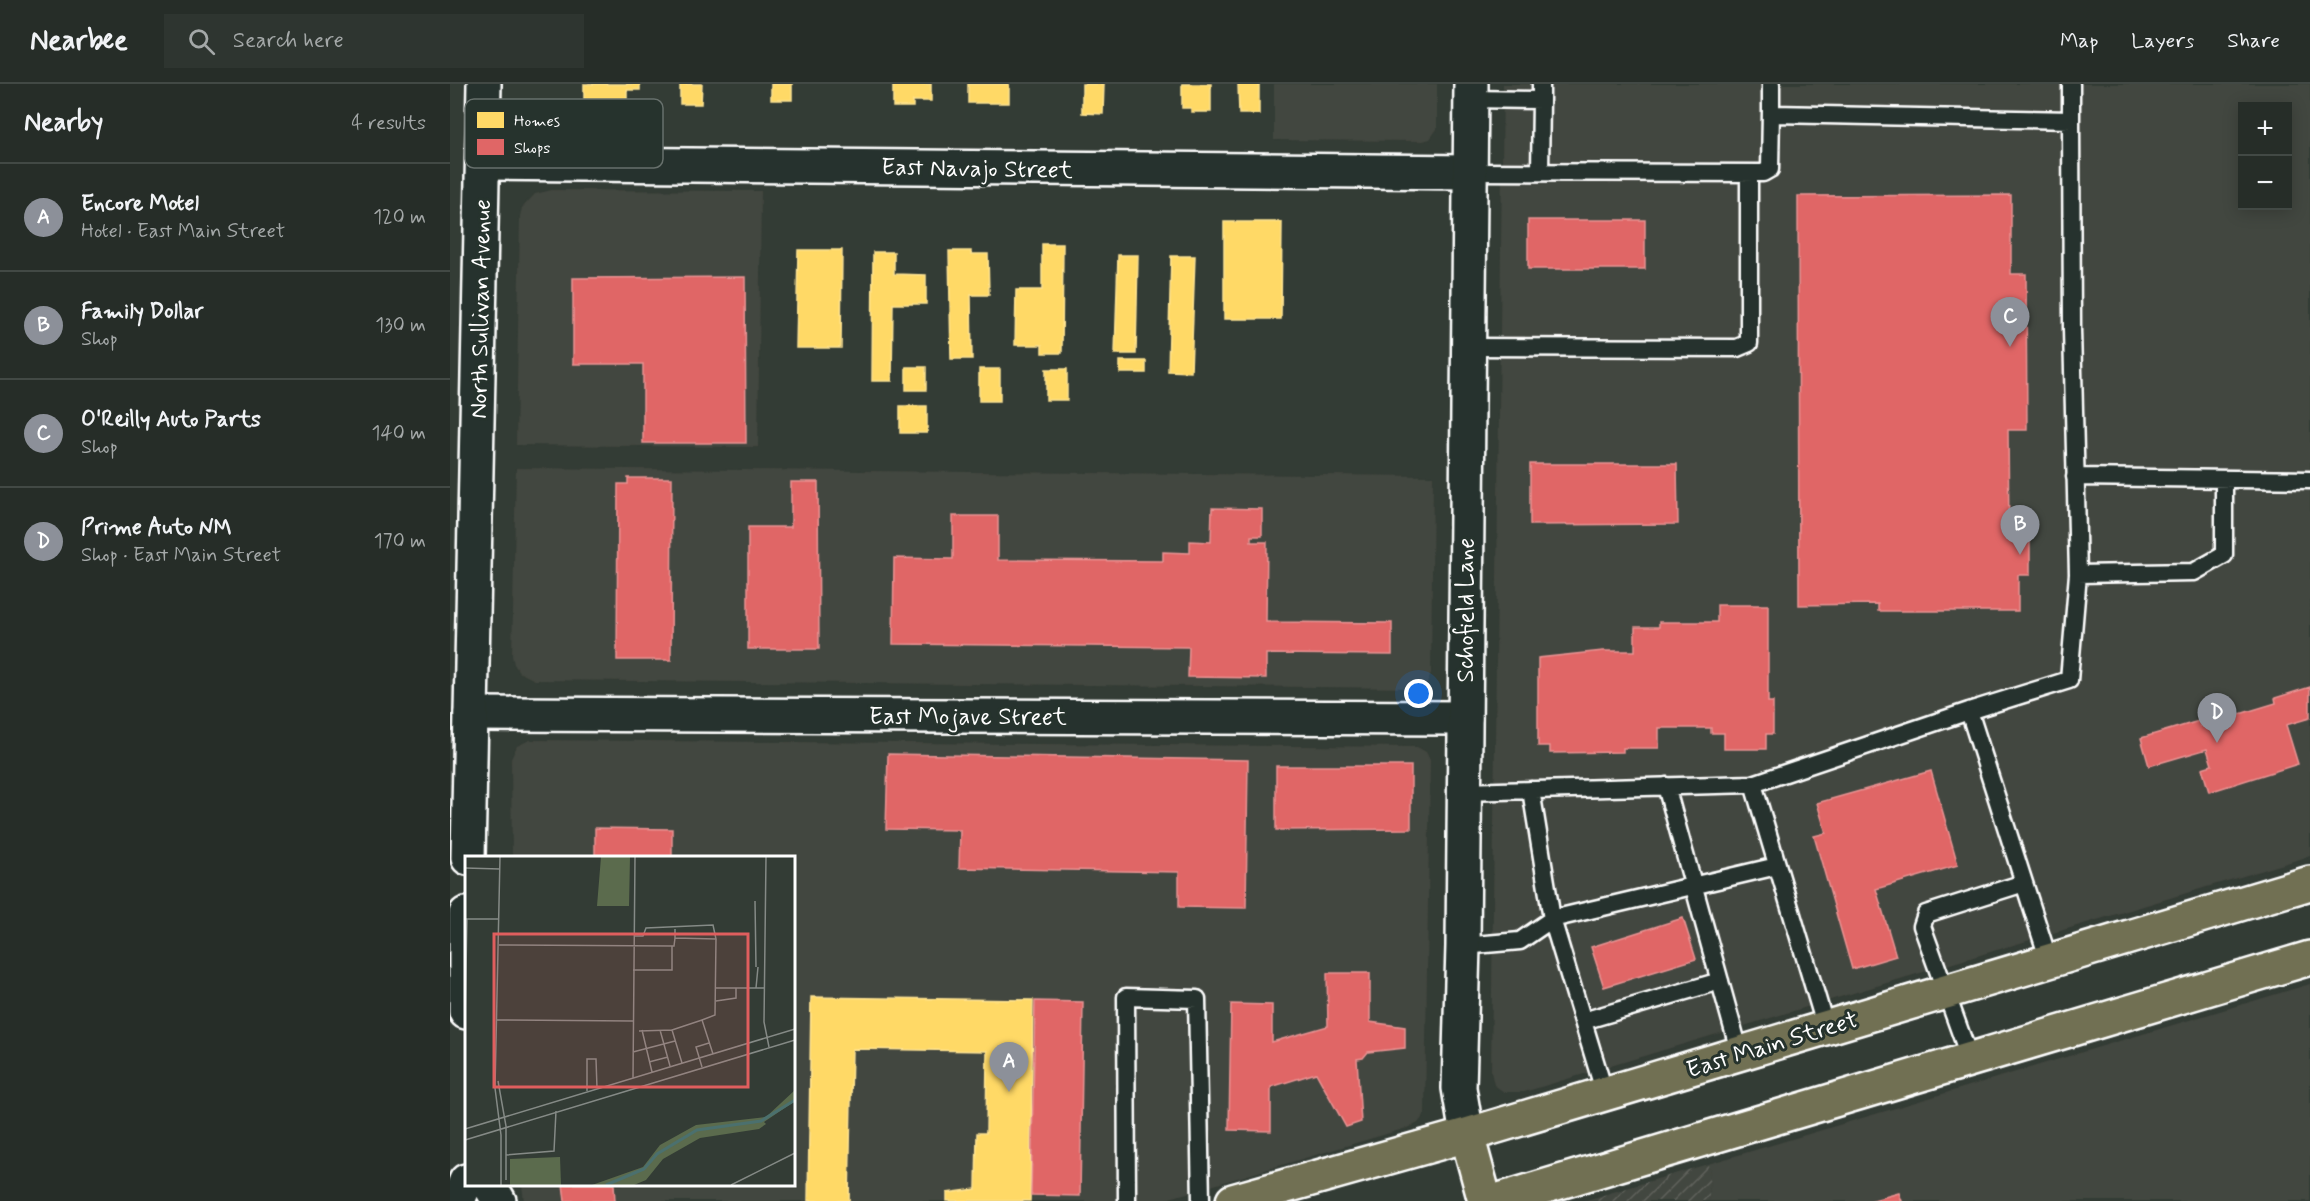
<!DOCTYPE html>
<html lang="en">
<head>
<meta charset="utf-8">
<style>
  body { margin:0; font-family:Mynerve,sans-serif; background:#2e3530; color:#f1f3f6 }
  .controls { position:absolute; right:18px; top:18px; display:grid; overflow:hidden; border-radius:0px; box-shadow:0 3px 15px #0003 }
  .controls button { width:54px; height:54px; display:grid; place-items:center; padding:0; border:0; border-bottom:2px solid #424945; background:#262d28; color:#f1f3f6; font:30px sans-serif }
  .you { position:absolute; left:969px; top:610px; width:21px; height:21px; margin:-15px; border:4px solid #fff; border-radius:50%; background:#1a73e8; box-shadow:0 0 0 9px #1a73e833 }
  .badge { display:grid; place-items:center; width:39px; height:39px; border-radius:50%; background:#8c9099; color:#fff; font-size:20px; font-weight:700 }
  .pin { position:absolute; translate:-50% -50px; filter:drop-shadow(0 2px 3px #0008) }
  .pin::after { content:''; position:absolute; top:32px; width:21px; height:18px; background:inherit; clip-path:polygon(0 0,100% 0,50% 100%) }
  .list { margin:0; padding:0; list-style:none }
  h2 { display:flex; justify-content:space-between; align-items:center; height:78px; margin:0; padding:0 24px; font-size:26px }
  h2 small { font-size:20px; font-weight:400; color:#a4a8a8 }
  .list li { display:grid; grid-template-columns:39px 1fr auto; gap:18px; align-items:center; box-sizing:border-box; height:108px; padding:0 24px; border-top:2px solid #424945 }
  .list b { display:block; font-size:22px; white-space:nowrap }
  .list p { margin:0; font-size:20px; white-space:nowrap; color:#a4a8a8 }
  .list em { font-size:20px; font-style:normal; color:#a4a8a8 }
  .icon { flex:none; width:33px; height:33px; fill:none; stroke:currentColor; stroke-width:2; stroke-linecap:round; stroke-linejoin:round }
  .map { position:relative; flex:none; width:1860px; height:1117px; overflow:hidden }
  header { display:flex; align-items:center; gap:36px; box-sizing:border-box; height:84px; padding:0 30px; background:#262d28; border-bottom:2px solid #424945 }
  header strong { font-size:28px }
  nav { display:flex; gap:33px; margin-inline-start:auto; font-size:21px }
  .search { width:420px; height:54px; background:#2e3530; display:flex; align-items:center; gap:15px; box-sizing:border-box; padding:0 21px; border-radius:0px; color:#a4a8a8; font-size:22px }
  main { display:flex }
  aside { flex:1; background:#262d28 }
  .map>svg:first-child { display:block }
</style>
</head>
<body>
<header>
<strong>Nearbee</strong>
<div class="search"><svg class="icon" aria-label="search" viewBox="0 0 24 24"><circle cx="10" cy="10" r="6"/><path d="M15 15l6 6"/></svg>Search here</div>
<nav><a>Map</a><a>Layers</a><a>Share</a></nav>
</header>
<main>
<aside>
<h2>Nearby<small>4 results</small></h2>
<ul class="list">
<li><span class="badge">A</span><div><b>Encore Motel</b><p>Hotel · East Main Street</p></div><em>120 m</em></li>
<li><span class="badge">B</span><div><b>Family Dollar</b><p>Shop</p></div><em>130 m</em></li>
<li><span class="badge">C</span><div><b>O'Reilly Auto Parts</b><p>Shop</p></div><em>140 m</em></li>
<li><span class="badge">D</span><div><b>Prime Auto NM</b><p>Shop · East Main Street</p></div><em>170 m</em></li>
</ul>
</aside>
<div class="map">
<svg width="1860" height="1117" viewBox="0 0 1860 1117">
  <defs>
    <pattern id="industrial-furrows" width="10" height="10" patternUnits="userSpaceOnUse" patternTransform="scale(1.5)"><rect width="10" height="10" fill="#43463f"/><path d="M-1 1l2-2M0 10L10 0M9 11l2-2" fill="none" stroke="#5f625c"/></pattern>
  </defs>
  <rect width="100%" height="100%" fill="#333c35"/>
  <filter id="ink" filterUnits="userSpaceOnUse"><feTurbulence type="fractalNoise" baseFrequency=".0167" numOctaves="2"/><feDisplacementMap in="SourceGraphic" scale="12" xChannelSelector="R" yChannelSelector="G"/><feConvolveMatrix kernelMatrix="1 2 1 2 8 2 1 2 1" color-interpolation-filters="sRGB"/></filter>
  <g filter="url(#ink)">
    <path fill="#43463f" fill-rule="evenodd" d="M 824,0 L 987,0 L 987,45 L 980,55 L 973,57 L 824,56 Z
      M 1053,0 L 1860,0 L 1860,772 L 1074,1008 L 1054,1008 L 1044,1001 L 1041,988 ZM 1792,22 L 1838,22 L 1838,122 L 1792,122 Z
      M 102,106 L 311,107 L 308,363 L 66,361 L 70,132 L 72,124 L 85,110 Z
      M 66,384 L 983,392 L 981,589 L 977,599 L 969,604 L 85,596 L 69,588 L 64,580 L 62,572 Z
      M 80,656 L 967,663 L 976,668 L 980,676 L 975,1030 L 968,1039 L 960,1043 L 710,1117 L 74,1117 L 72,1101 L 344,1100 L 344,774 L 62,774 L 61,675 L 67,662 Z
      M 1860,900 L 1860,1117 L 1259,1117 L 1260,1088 L 1258,1080 Z"/>
    <path fill="url(#industrial-furrows)" d="M 1258,1080 L 1260,1088 L 1259,1117 L 1133,1117 Z"/>
    <path fill="#ffd966" stroke="#ffe494" stroke-width="1.5" d="M 134,0 L 190,0 L 190,6 L 177,6 L 177,21 L 134,21 Z
      M 230,0 L 252,0 L 251,20 L 230,20 Z
      M 321,0 L 342,0 L 342,16 L 321,16 Z
      M 443,0 L 481,0 L 481,17 L 463,17 L 463,23 L 443,23 Z
      M 518,0 L 559,0 L 559,19 L 518,19 Z
      M 632,0 L 654,0 L 653,30 L 632,29 Z
      M 732,0 L 761,0 L 761,28 L 741,28 L 741,24 L 732,24 Z
      M 788,0 L 809,0 L 809,30 L 789,30 Z
      M 774,138 L 832,138 L 831,235 L 774,235 Z
      M 592,160 L 613,160 L 612,269 L 592,269 L 592,261 L 565,261 L 566,206 L 592,206 Z
      M 348,166 L 392,166 L 391,264 L 346,264 Z
      M 499,167 L 521,167 L 521,170 L 538,170 L 539,211 L 521,211 L 522,275 L 501,275 Z
      M 423,168 L 444,168 L 444,190 L 476,191 L 476,220 L 443,220 L 442,297 L 422,297 Z
      M 668,171 L 688,171 L 686,270 L 665,270 Z
      M 721,172 L 745,172 L 741,288 L 718,287 Z
      M 670,277 L 696,277 L 696,289 L 670,289 Z
      M 456,283 L 476,283 L 476,306 L 456,306 Z
      M 529,285 L 550,285 L 550,317 L 529,317 Z
      M 596,285 L 617,285 L 617,316 L 596,316 Z
      M 450,322 L 477,322 L 477,349 L 450,349 Z
      M 361,913 L 583,916 L 580,1117 L 497,1117 L 497,1109 L 526,1105 L 527,1049 L 536,1049 L 537,967 L 402,965 L 399,1117 L 358,1117 Z"/>
    <path fill="#e06666" stroke="#e99494" stroke-width="1.5" d="M 1561,111 L 1561,190 L 1576,190 L 1577,346 L 1558,346 L 1559,448 L 1580,448 L 1580,491 L 1568,491 L 1568,527 L 1428,527 L 1428,520 L 1349,521 L 1348,112 Z
      M 1078,136 L 1195,136 L 1195,185 L 1078,185 Z
      M 295,193 L 296,359 L 193,359 L 193,280 L 123,280 L 123,194 Z
      M 1080,380 L 1227,380 L 1228,440 L 1080,441 Z
      M 178,394 L 222,394 L 221,576 L 167,576 L 168,400 L 178,400 Z
      M 341,398 L 368,398 L 369,565 L 298,565 L 298,443 L 341,443 Z
      M 762,424 L 812,425 L 812,452 L 801,452 L 801,458 L 817,458 L 816,538 L 942,539 L 942,571 L 816,570 L 816,594 L 738,593 L 739,563 L 443,560 L 444,474 L 503,475 L 503,432 L 548,432 L 548,476 L 713,477 L 713,468 L 740,469 L 740,457 L 761,458 Z
      M 1267,521 L 1318,521 L 1318,618 L 1323,618 L 1323,650 L 1316,650 L 1316,665 L 1274,665 L 1274,649 L 1261,649 L 1261,644 L 1209,644 L 1209,664 L 1173,664 L 1173,668 L 1100,669 L 1100,662 L 1088,662 L 1088,574 L 1153,567 L 1185,567 L 1185,543 L 1209,543 L 1209,538 L 1267,538 Z
      M 1860,603 L 1860,634 L 1836,641 L 1848,680 L 1759,708 L 1752,684 L 1762,681 L 1757,665 L 1699,682 L 1691,654 L 1749,637 L 1750,642 L 1826,619 L 1825,614 Z
      M 438,670 L 798,676 L 796,824 L 729,823 L 729,788 L 509,784 L 510,746 L 436,745 Z
      M 826,682 L 961,682 L 961,745 L 826,746 Z
      M 1481,687 L 1508,781 L 1426,805 L 1446,872 L 1402,885 L 1364,752 L 1376,749 L 1367,719 Z
      M 145,744 L 222,745 L 222,774 L 145,774 Z
      M 1233,834 L 1246,875 L 1154,903 L 1141,863 Z
      M 877,889 L 920,889 L 920,938 L 955,943 L 955,964 L 918,968 L 913,974 L 907,975 L 911,1038 L 896,1043 L 866,989 L 821,1003 L 821,1047 L 779,1046 L 781,920 L 822,921 L 822,958 L 878,942 Z
      M 585,917 L 633,918 L 630,1112 L 581,1111 Z
      M 113,1100 L 164,1100 L 165,1117 L 115,1117 Z
      M 1449,1109 L 1452,1117 L 1420,1117 Z"/>
    <g fill="none" stroke-linecap="round" stroke-linejoin="round">
      <defs>
        <path id="service" d="M 1321,0 L 1321,27 L 1324,30 L 1621,36 L 1621,0
          M 1021,15 L 1091,16 L 1091,0
          M 1020,88 L 1313,89 L 1320,85 L 1321,27
          M 1090,88 L 1091,16
          M 1018,263 L 1287,264 L 1299,259 L 1299,89
          M 1625,393 L 1860,396
          M 1628,490 L 1744,488 L 1774,471 L 1774,395
          M 1216,702 L 1290,970
          M 1081,706 L 1102,835 L 1155,1010
          M 1014,708 L 1303,700
          M 1013,862 L 1070,857 L 1102,835 L 1327,782
          M 1599,877 L 1519,627 L 1619,596 L 1628,490 L 1622,245 L 1621,36
          M 1133,937 L 1270,897
          M 1376,944 L 1303,700 L 1519,627
          M 1520,975 L 1472,842 L 1476,830 L 1574,799
          M 677,1117 L 676,913 L 747,915 L 751,1117"/>
        <path id="minor" d="M 33,79 L 1020,88
          M 21,630 L 1015,634"/>
        <path id="tertiary" d="M 1017,1051 L 1009,1004 L 1013,862 L 1021,0"/>
        <path id="secondary" d="M 18,774 L 34,0
          M 16,830 L 16,928
          M 39,1100 L 49,1117
          M 8,1117 L 16,1097"/>
        <path id="primary" d="M 1017,1051 L 1035,1117
          M 783,1117 L 1017,1051 L 1860,799
          M 1046,1117 L 1860,874"/>
      </defs>
      <use href="#service" stroke="#fff" stroke-width="21"/>
      <use href="#minor" stroke="#fff" stroke-width="38"/>
      <use href="#tertiary" stroke="#fff" stroke-width="38"/>
      <use href="#secondary" stroke="#fff" stroke-width="38"/>
      <use href="#primary" stroke="#fff" stroke-width="38"/>
      <use href="#service" stroke="#26332d" stroke-width="16"/>
      <use href="#minor" stroke="#26332d" stroke-width="33"/>
      <use href="#tertiary" stroke="#26332d" stroke-width="33"/>
      <use href="#secondary" stroke="#26332d" stroke-width="33"/>
      <use href="#primary" stroke="#716f52" stroke-width="33"/>
    </g>
  </g>
  <g text-anchor="middle" stroke-width="6" stroke-linejoin="round" paint-order="stroke">
    <g font-size="24" fill="#fff" stroke="#26332d">
      <text transform="translate(527 84) rotate(1)" y="8">East Navajo Street</text>
      <text transform="translate(30 225) rotate(-89)" y="8">North Sullivan Avenue</text>
      <text transform="translate(1015 526) rotate(-90)" y="8">Schofield Lane</text>
      <text x="518" y="640">East Mojave Street</text>
      <text transform="translate(1322 960) rotate(-17)" y="8">East Main Street</text>
    </g>
  </g>
  <g transform="translate(15 772)">
    <rect width="330" height="330" fill="#333c35"/>
    <path d="M 95,301 L 96,329 L 45,329 L 45,303 Z" fill="#5b6b4d"/>
    <path d="M 136,1 L 165,1 L 164,50 L 132,50 ZM 330,234 L 330,245 L 299,266 L 301,268 L 294,273 L 235,282 L 198,303 L 181,324 L 169,329 L 127,329 L 178,311 L 195,289 L 231,269 L 301,261 Z" fill="#5b6b4d"/>
    <path fill="none" stroke="#4b706e" stroke-width="3" d="M 141,329 L 179,313 L 192,298 L 232,274 L 296,265 L 330,244"/>
    <path fill="none" stroke="#858a86" stroke-width="1.5" d="M 35,1 L 30,232 L 36,279 L 36,329M 301,1 L 299,166 L 304,191M 0,12 L 35,13M 290,45 L 291,111M 0,63 L 34,63M 169,80 L 178,80 L 181,72 L 248,69 L 251,83 L 210,82 L 210,73M 34,89 L 209,90 L 210,82M 168,114 L 207,114 L 207,90M 251,132 L 299,132M 291,132 L 293,111M 251,145 L 271,142 L 271,132M 32,164 L 168,165M 0,165 L 2,63M 177,174 L 187,216M 195,174 L 205,210M 174,175 L 207,174M 168,196 L 210,185M 248,198 L 237,164 L 250,159 L 251,83M 184,206 L 203,201M 217,207 L 207,174 L 237,164M 237,211 L 231,191 L 244,187M 168,222 L 170,1M 33,225 L 41,270 L 41,324M 122,235 L 122,203 L 131,203 L 132,232M 0,273 L 330,173M 0,284 L 330,184M 41,299 L 89,295 L 91,255M 266,329 L 330,297"/>
    <path fill="#e05e5e" fill-opacity="0.15" stroke="#e05e5e" stroke-width="3" d="M 29,78 L 283,78 L 283,231 L 29,231 Z"/>
    <rect width="330" height="330" fill="none" stroke="#fff" stroke-width="3"/>
  </g>
  <rect x="15" y="15" width="198" height="69" rx="9" fill="#26332d" stroke="#67706c" stroke-width="1.5"/>
  <rect x="27" y="28" width="27" height="16" fill="#ffd966"/>
  <rect x="27" y="55" width="27" height="16" fill="#e06666"/>
  <g font-size="16" fill="#fff">
    <text x="64" y="42">Homes</text>
    <text x="64" y="69">Shops</text>
  </g>
</svg>
<div class="controls">
<button>+</button>
<button>−</button>
</div>
<div class="you"></div>
<div class="pin badge" style="left:559px;top:1008px">A</div>
<div class="pin badge" style="left:1570px;top:471px">B</div>
<div class="pin badge" style="left:1560px;top:263px">C</div>
<div class="pin badge" style="left:1767px;top:659px">D</div>
</div>
</main>
</body>
</html>
